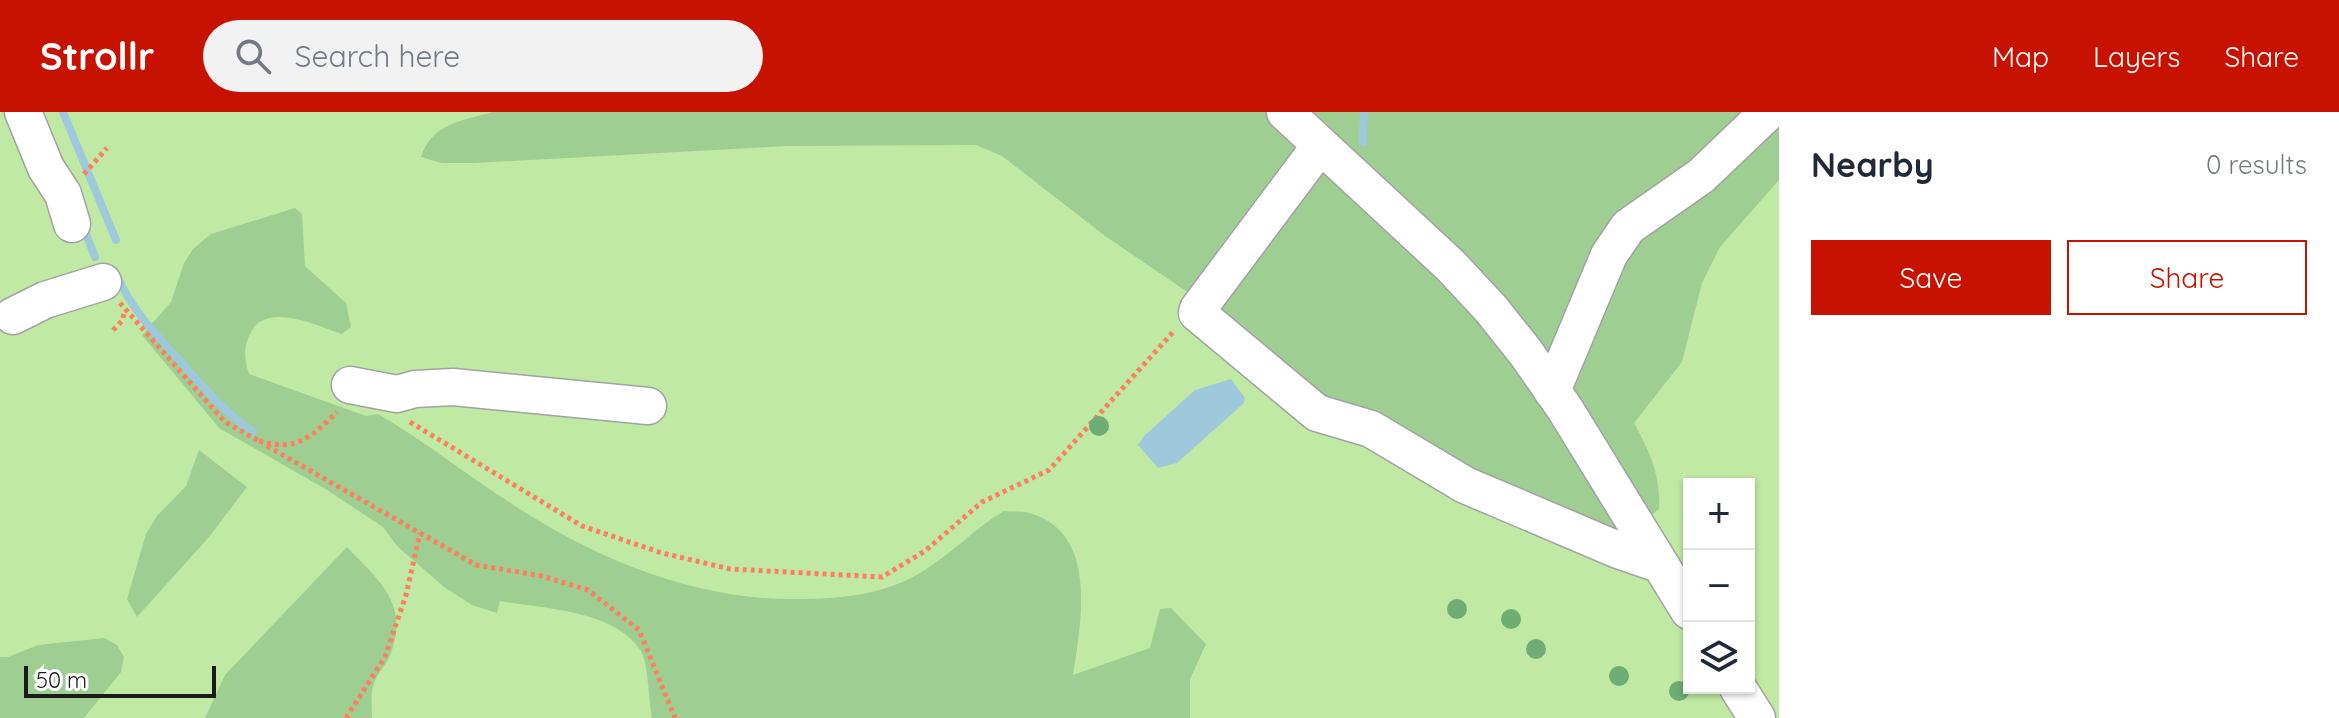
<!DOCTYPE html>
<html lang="en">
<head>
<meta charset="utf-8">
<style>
  body { margin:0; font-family:Quicksand,sans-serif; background:#f2f2f3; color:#1f2937 }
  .controls { position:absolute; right:24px; bottom:24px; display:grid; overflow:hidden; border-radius:0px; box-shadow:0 2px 6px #0004 }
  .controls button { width:72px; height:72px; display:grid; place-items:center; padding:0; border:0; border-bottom:2px solid #e0e1e3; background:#fff; color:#1f2937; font:40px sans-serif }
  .scale { position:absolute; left:24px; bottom:20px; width:192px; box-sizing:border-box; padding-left:8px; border:4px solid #1b1b1b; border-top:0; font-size:22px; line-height:28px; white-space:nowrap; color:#1b1b1b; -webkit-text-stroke:6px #fff; paint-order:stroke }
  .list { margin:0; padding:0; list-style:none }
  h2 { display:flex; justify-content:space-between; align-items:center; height:104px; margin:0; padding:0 32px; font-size:34px }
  h2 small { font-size:26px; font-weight:400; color:#747a83 }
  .actions { display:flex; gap:16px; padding:24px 32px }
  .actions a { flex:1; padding:18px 0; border:2px solid #c71200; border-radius:0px; text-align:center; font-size:28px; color:#c71200 }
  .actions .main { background:#c71200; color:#fff }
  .icon { flex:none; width:44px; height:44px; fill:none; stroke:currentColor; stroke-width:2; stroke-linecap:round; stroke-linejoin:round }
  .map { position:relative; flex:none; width:1779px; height:606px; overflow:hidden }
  header { display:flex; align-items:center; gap:48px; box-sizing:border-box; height:112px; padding:0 40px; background:#c71200; color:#fff }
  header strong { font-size:38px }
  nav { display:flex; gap:44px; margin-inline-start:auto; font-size:28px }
  .search { width:560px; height:72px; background:#f2f2f3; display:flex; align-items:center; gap:20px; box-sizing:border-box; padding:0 28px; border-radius:44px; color:#747a83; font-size:30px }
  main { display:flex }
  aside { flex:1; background:#fff }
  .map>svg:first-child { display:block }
</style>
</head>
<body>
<header>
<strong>Strollr</strong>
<div class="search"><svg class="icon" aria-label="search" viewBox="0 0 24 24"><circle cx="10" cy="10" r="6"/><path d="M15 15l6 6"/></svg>Search here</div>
<nav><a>Map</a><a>Layers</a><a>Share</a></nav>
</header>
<main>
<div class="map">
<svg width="1779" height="606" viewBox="0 0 1779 606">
  <rect width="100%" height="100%" fill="#edeae0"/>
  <path fill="#c0eaa3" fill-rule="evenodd" d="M 0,0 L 1779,0 L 1779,606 L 0,606 ZM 1689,372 L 1749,372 L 1749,576 L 1689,576 Z"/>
  <path fill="#9fce93" d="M 493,0 L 1779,0 L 1779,68 L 1720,135 L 1702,171 L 1682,250 L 1634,311 C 1650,340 1661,364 1659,397 L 1622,426 L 1336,294 L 1205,192 L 1105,124 L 1002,44 L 976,33 L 787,34 L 475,51 L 442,51 L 421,45 C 432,11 462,9 493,0 Z
    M 295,96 L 302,102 L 305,154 L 346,191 L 351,215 L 342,222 C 318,214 267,189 251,220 C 243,234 244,247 249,262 L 366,304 L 378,302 C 423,328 464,361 509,390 C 592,445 690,487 792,487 C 831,487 869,485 905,469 C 942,452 969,420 1004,399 C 1012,400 1021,399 1029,401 C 1099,420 1081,510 1073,563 L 1150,536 L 1160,497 L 1171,496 L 1206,532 L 1190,567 L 1190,606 L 652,606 C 649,591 648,550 641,539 C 615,498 544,497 500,489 L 497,501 L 472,493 L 444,475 L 397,434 L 383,415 L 327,378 L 219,316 L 142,223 L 171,190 L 184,151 L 193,137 L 211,122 Z
    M 199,338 L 247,375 L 209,425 L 137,505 L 127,487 L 146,422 L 157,404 L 186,374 Z
    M 347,435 C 381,470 412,495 388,548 C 384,555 378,561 375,569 C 370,579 372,595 372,606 L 205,606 L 225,563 Z
    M 104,526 L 117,533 L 124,545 L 121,560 L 84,606 L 0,606 L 0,545 L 8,545 L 38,533 Z"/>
  <path fill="#9ec9dd" d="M 1231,267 L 1245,286 L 1243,292 L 1177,351 L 1158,356 L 1138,333 L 1144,324 L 1195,278 Z"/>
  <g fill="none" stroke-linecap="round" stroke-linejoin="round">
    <path stroke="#9ec9dd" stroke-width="8" d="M 63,0 L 116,128
      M 1363,30 L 1364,0
      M 82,112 L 95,145
      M 117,164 C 132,198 156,223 181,250 C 203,275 225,301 253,320"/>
    <defs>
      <path id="minor" d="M 23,0 L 46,56 L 63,82 L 72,112
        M 1285,0 L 1451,154 L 1491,197 L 1526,241 L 1565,297 L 1689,499
        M 1320,34 L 1198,197 L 1197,201 L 1317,301 L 1371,317 L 1465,373 L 1618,438 L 1659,452
        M 13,204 L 45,188 L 103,170
        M 350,273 L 397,282 L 415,277 L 453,275 L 648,294
        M 1552,279 L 1609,143 L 1628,115 L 1701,64 L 1768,0
        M 1738,576 L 1757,606"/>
    </defs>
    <use href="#minor" stroke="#a2a2a2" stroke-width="39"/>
    <path stroke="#fe7e60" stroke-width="5" stroke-dasharray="4 4" stroke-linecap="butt" d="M 84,62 L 107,36
      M 120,191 L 225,310 L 259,329
      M 113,218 L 122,209 L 125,198
      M 410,310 L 582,414 L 662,441 L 730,457 L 882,465 L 925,439 L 982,390 L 1049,358 L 1174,219
      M 259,329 C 297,340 311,325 337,300
      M 267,334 L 476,453 L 542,464 L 588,478 L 639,518 L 675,606
      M 346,606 L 385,545 L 406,483 L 420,421"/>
    <use href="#minor" stroke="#fff" stroke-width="36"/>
  </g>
  <g fill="#6ead74">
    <circle cx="1099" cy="314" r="10"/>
    <circle cx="1457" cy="497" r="10"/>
    <circle cx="1511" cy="507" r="10"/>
    <circle cx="1536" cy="537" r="10"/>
    <circle cx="1619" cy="564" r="10"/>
    <circle cx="1679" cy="579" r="10"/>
  </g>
</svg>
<div class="controls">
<button>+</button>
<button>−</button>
<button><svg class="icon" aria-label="layers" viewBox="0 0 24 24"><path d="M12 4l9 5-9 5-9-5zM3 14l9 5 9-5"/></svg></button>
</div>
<div class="scale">50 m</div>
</div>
<aside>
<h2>Nearby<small>0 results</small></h2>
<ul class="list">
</ul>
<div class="actions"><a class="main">Save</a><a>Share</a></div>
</aside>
</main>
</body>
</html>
